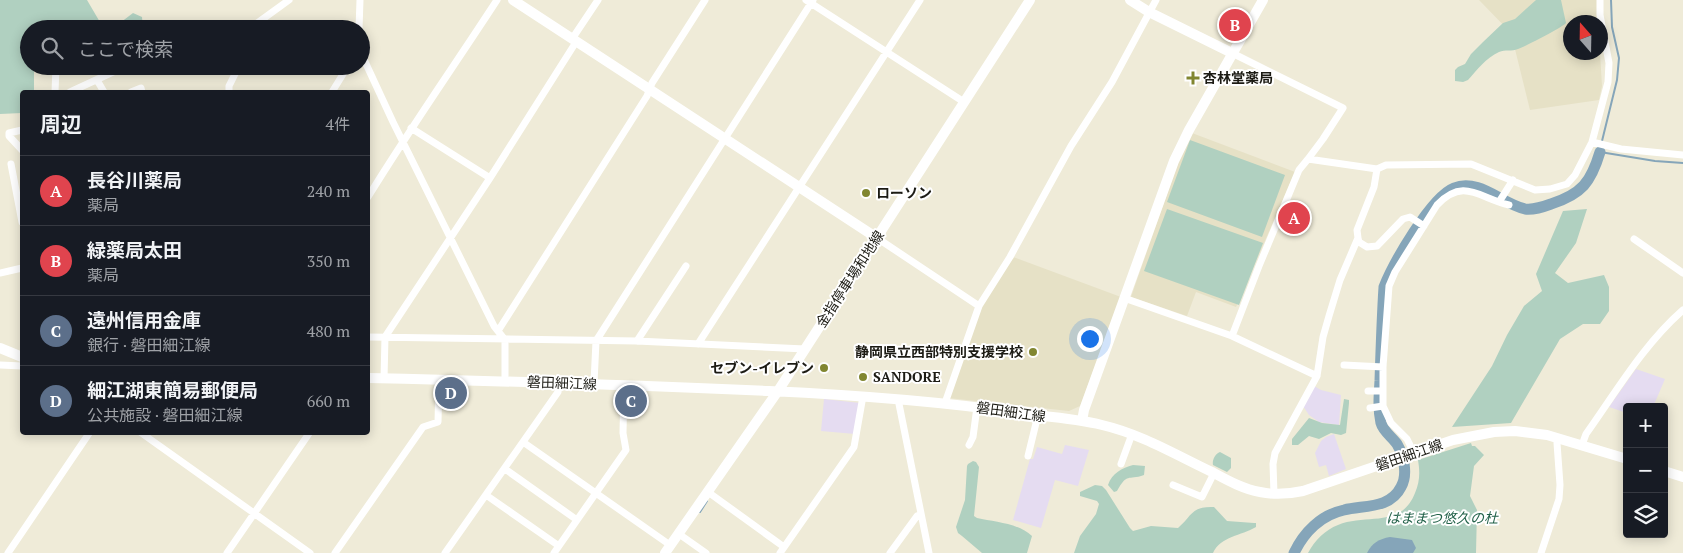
<!DOCTYPE html>
<html lang="ja">
<head>
<meta charset="utf-8">
<style>
  body { margin:0; font-family:"PT Serif","Noto Sans JP",serif; background:#20242c; color:#f1f3f6 }
  .controls { position:absolute; right:15px; bottom:15px; display:grid; overflow:hidden; border-radius:5px; box-shadow:0 2px 12px #0003 }
  .controls button { width:45px; height:45px; display:grid; place-items:center; padding:0; border:0; border-bottom:1px solid #363941; background:#171b24; color:#f1f3f6; font:25px sans-serif }
  .compass { position:absolute; left:1563px; top:15px; width:45px; height:45px; border-radius:50%; background:#171b24; box-shadow:0 2px 12px #0003; rotate:340deg }
  .you { position:absolute; left:1089px; top:338px; width:18px; height:18px; margin:-12px; border:4px solid #fff; border-radius:50%; background:#1a73e8; box-shadow:0 0 0 8px #1a73e833 }
  .badge { display:grid; place-items:center; width:32px; height:32px; border-radius:50%; background:#d93025; color:#fff; font-size:16px; font-weight:700 }
  .pin { position:absolute; translate:-50% -50%; border:2px solid #fff; box-shadow:0 1px 5px #0006 }
  .list { margin:0; padding:0; list-style:none }
  h2 { display:flex; justify-content:space-between; align-items:center; height:65px; margin:0; padding:0 20px; font-size:21px }
  h2 small { font-size:16px; font-weight:400; color:#9ea1a6 }
  .list li { display:grid; grid-template-columns:32px 1fr auto; gap:15px; align-items:center; box-sizing:border-box; height:70px; padding:0 20px; border-top:1px solid #363941 }
  .list b { display:block; font-size:19px; white-space:nowrap }
  .list p { margin:0; font-size:16px; white-space:nowrap; color:#9ea1a6 }
  .list em { font-size:16px; font-style:normal; color:#9ea1a6 }
  .icon { flex:none; width:28px; height:28px; fill:none; stroke:currentColor; stroke-width:2; stroke-linecap:round; stroke-linejoin:round }
  .map { position:relative; flex:none; width:1683px; height:553px; overflow:hidden }
  .search { position:absolute; background:#171b24; box-shadow:0 2px 12px #0003; left:20px; top:20px; width:350px; height:55px; display:flex; align-items:center; gap:12px; box-sizing:border-box; padding:0 18px; border-radius:28px; color:#9ea1a6; font-size:19px }
  .panel { position:absolute; background:#171b24; box-shadow:0 2px 12px #0003; left:20px; top:90px; width:350px; height:345px; border-radius:5px }
  .map>svg:first-child { display:block }
</style>
</head>
<body>
<div class="map">
<svg width="1683" height="553" viewBox="0 0 1683 553">
  <rect width="100%" height="100%" fill="#efebd8"/>
  <path fill="#e5dcf1" d="M 1636,369 L 1665,379 L 1653,407 L 1627,407 L 1627,413 L 1609,407 Z
    M 1314,386 L 1321,390 L 1341,395 L 1339,425 L 1319,422 L 1309,415 L 1303,406 Z
    M 824,399 L 860,403 L 855,434 L 821,431 Z
    M 1334,434 L 1346,469 L 1329,476 L 1326,465 L 1319,467 L 1315,453 L 1321,441 L 1326,437 Z
    M 1065,445 L 1089,450 L 1078,486 L 1055,480 L 1041,528 L 1013,520 L 1030,459 L 1033,459 L 1037,447 L 1062,454 Z"/>
  <path fill="#e6e1c6" d="M 1479,0 L 1597,0 L 1597,22 L 1570,22 L 1570,52 L 1600,53 L 1602,86 L 1599,100 L 1530,110 L 1511,33 Z
    M 1192,133 L 1295,172 L 1236,307 L 1196,292 L 1187,316 L 1131,297 L 1179,160 Z
    M 1013,257 L 1121,297 L 1080,406 L 1069,411 L 948,398 L 982,306 Z"/>
  <path fill="#b0d0c0" d="M 0,0 L 87,0 L 104,29 L 29,29 L 29,66 L 34,66 L 34,92 L 22,92 L 22,113 L 0,114 Z
    M 1536,0 L 1561,0 L 1566,23 C 1563,27 1524,47 1518,49 C 1512,52 1505,49 1499,52 C 1486,58 1477,70 1468,80 L 1463,82 L 1455,81 L 1455,70 L 1458,67 L 1465,64 L 1471,54 L 1483,42 L 1503,23 L 1515,19 Z
    M 133,13 L 142,17 L 143,29 L 112,29 Z
    M 1190,140 L 1285,175 L 1262,237 L 1167,202 Z
    M 1167,209 L 1263,243 L 1239,305 L 1144,271 Z
    M 1587,209 L 1576,243 L 1555,273 L 1568,283 L 1604,275 L 1609,287 L 1609,311 L 1600,324 L 1583,324 L 1560,339 L 1511,423 L 1452,427 L 1492,366 L 1507,335 L 1524,306 L 1542,291 L 1536,274 L 1563,211 Z
    M 1344,399 L 1349,400 L 1349,403 L 1346,433 L 1341,435 L 1331,433 L 1319,439 L 1309,436 L 1298,445 L 1292,445 L 1292,439 L 1309,418 L 1322,423 L 1340,425 Z
    M 1471,443 L 1472,446 L 1475,446 L 1484,455 L 1474,466 L 1470,496 L 1477,510 L 1476,553 L 1308,553 C 1315,540 1325,530 1338,525 C 1367,513 1401,529 1415,493 C 1420,481 1420,472 1418,460 Z
    M 1220,452 L 1231,458 L 1231,468 L 1227,472 L 1213,465 C 1212,460 1215,454 1220,452 Z
    M 973,461 L 976,462 L 979,467 L 974,516 L 977,518 C 995,522 1018,523 1032,536 L 1027,553 L 982,553 L 962,536 L 958,533 L 956,527 L 965,500 L 967,466 L 968,464 Z
    M 1133,465 L 1145,466 L 1144,475 C 1127,481 1128,472 1117,491 L 1114,492 L 1108,485 C 1112,473 1122,468 1133,465 Z
    M 1095,485 L 1102,486 L 1106,490 L 1130,528 L 1133,531 L 1151,526 L 1178,528 C 1192,516 1191,506 1214,507 L 1227,521 L 1254,523 L 1256,523 L 1256,527 C 1241,536 1221,536 1213,553 L 1074,553 L 1080,536 L 1096,514 L 1099,504 L 1097,501 L 1080,496 L 1080,492 Z"/>
  <path fill="#85a5b9" d="M 1390,537 L 1412,540 L 1416,548 L 1413,553 L 1367,553 C 1372,543 1379,539 1390,537 Z"/>
  <g fill="none" stroke-linecap="round" stroke-linejoin="round">
    <path stroke="#85a5b9" stroke-width="2" d="M 1602,141 L 1617,80 L 1619,58 L 1612,27 L 1611,0
      M 1602,146 L 1600,152 L 1655,161 L 1683,163
      M 700,512 L 707,501"/>
    <path stroke="#85a5b9" stroke-width="11" d="M 1294,553 C 1304,532 1321,515 1344,510 C 1364,505 1390,509 1401,487 C 1408,475 1404,456 1397,444 C 1392,437 1383,431 1381,423 C 1378,409 1379,396 1380,381 C 1381,350 1382,318 1384,287 C 1393,264 1431,197 1454,188 C 1479,178 1502,204 1525,209 C 1534,210 1543,207 1551,204 C 1582,194 1591,182 1600,152"/>
    <path stroke="#fff" stroke-width="7" d="M 806,0 L 964,102
      M 249,29 L 289,0
      M 359,29 L 360,0
      M 572,39 L 598,0
      M 361,53 L 393,122 L 494,326 L 505,340 L 505,381
      M 1232,53 L 1343,108 L 1323,139 L 1308,159 L 1377,169 L 1386,165 L 1471,164 L 1535,190 L 1550,189 L 1567,184 L 1575,175 L 1592,142 L 1608,82 L 1609,63 L 1600,15 L 1600,0
      M 97,80 L 104,92
      M 55,92 L 56,66
      M 70,92 L 126,66
      M 131,92 L 141,88 L 142,92
      M 229,92 L 229,86 L 239,66
      M 332,92 L 348,66
      M 411,128 L 490,178
      M 22,130 L 9,133 L 9,136 L 22,150
      M 1592,142 L 1621,149 L 1683,155
      M 11,164 L 22,222
      M 368,197 C 409,130 454,66 497,0
      M 1499,202 L 1513,180
      M 877,238 L 979,306
      M 1358,238 L 1359,242 L 1367,247 L 1377,246 L 1403,219 L 1410,217 L 1424,226
      M 1634,239 L 1683,273
      M 0,273 L 22,268
      M 1124,298 L 1232,336 L 1259,266 L 1299,170 L 1308,159
      M 498,331 L 647,96 L 652,83 L 705,0
      M 1232,336 L 1317,376
      M 368,337 L 637,341 L 805,349
      M 637,341 L 686,266
      M 698,344 L 920,0
      M 0,365 L 22,366
      M 1344,365 L 1383,367
      M 384,379 L 385,337 L 490,178 L 576,42
      M 594,383 L 596,341 L 813,0
      M 1368,391 L 1382,391
      M 900,399 L 899,404 L 929,553
      M 945,403 L 979,306 L 1010,257 L 1071,146 L 1112,82 L 1156,0
      M 1370,408 L 1383,406
      M 140,432 L 310,553
      M 523,442 L 670,545
      M 969,445 L 973,437 L 977,407
      M 1582,445 L 1586,434 C 1616,392 1644,344 1683,310
      M 1414,453 L 1407,439 L 1391,423 L 1383,406 L 1383,367 L 1389,286 L 1395,272 L 1437,205 C 1464,177 1479,198 1509,205
      M 1028,456 L 1038,415
      M 1121,464 L 1132,434
      M 505,469 L 577,520
      M 1173,485 L 1202,497 L 1214,473
      M 708,492 L 784,547
      M 1274,494 L 1273,464 L 1275,453 L 1317,376 L 1323,337 L 1329,316 L 1340,280 L 1358,238 L 1357,230 L 1374,187 L 1377,169
      M 486,495 L 559,546
      M 679,534 L 706,553
      M 8,553 L 90,432
      M 227,553 L 310,432
      M 335,553 L 423,427 L 438,422 L 439,381
      M 445,553 L 558,392 L 559,383
      M 554,553 L 626,450 L 623,433 L 624,385
      M 780,553 L 854,447 L 863,396
      M 890,553 L 917,516 L 921,515
      M 1541,553 L 1559,499 L 1560,485 L 1557,443 L 1558,438"/>
    <path stroke="#fff" stroke-width="10" d="M 513,0 L 877,238
      M 1130,0 L 1149,12 L 1232,53
      M 0,348 L 22,357
      M 368,378 C 501,381 635,385 769,391 C 855,395 941,401 1026,414 C 1052,417 1077,419 1102,425 C 1141,434 1176,455 1212,472 C 1227,480 1243,489 1260,492 C 1274,495 1289,494 1303,491 L 1453,440 L 1494,432 L 1515,431 L 1547,435 L 1627,459
      M 1082,421 L 1084,410 L 1174,161 L 1189,130 L 1263,0
      M 1664,471 L 1683,477
      M 665,553 L 778,391 L 1030,0"/>
  </g>
  <g fill="#818631" stroke="#fff" stroke-width="2">
    <path d="M1190.5 70.5h5v5h5v5h-5v5h-5v-5h-5v-5h5z"/>
    <circle cx="866" cy="193" r="5"/>
    <circle cx="1033" cy="352" r="5"/>
    <circle cx="824" cy="368" r="5"/>
    <circle cx="863" cy="377" r="5"/>
  </g>
  <g text-anchor="middle" stroke-width="4" stroke-linejoin="round" paint-order="stroke">
    <g font-size="14" font-weight="bold" fill="#1c1b14" stroke="#fff" text-anchor="start">
      <text x="1203" y="83">杏林堂薬局</text>
      <text x="876" y="198">ローソン</text>
      <text x="1023" y="357" text-anchor="end">静岡県立西部特別支援学校</text>
      <text x="814" y="373" text-anchor="end">セブン-イレブン</text>
      <text x="873" y="382">SANDORE</text>
    </g>
    <g font-size="14" fill="#1c1b14" stroke="#fff">
      <text transform="translate(850 279) rotate(-57)" y="5">金指停車場和地線</text>
      <text transform="translate(562 383) rotate(2)" y="5">磐田細江線</text>
      <text transform="translate(1011 412) rotate(8)" y="5">磐田細江線</text>
      <text transform="translate(1409 455) rotate(-19)" y="5">磐田細江線</text>
    </g>
    <g font-size="14" font-style="italic" fill="#226149" stroke="#fff">
      <text x="1442" y="523">はままつ悠久の杜</text>
    </g>
  </g>
</svg>
<div class="controls">
<button>+</button>
<button>−</button>
<button><svg class="icon" aria-label="layers" viewBox="0 0 24 24"><path d="M12 4l9 5-9 5-9-5zM3 14l9 5 9-5"/></svg></button>
</div>
<svg class="compass" viewBox="-18 -18 36 36"><path d="M0-13l5 13h-10z" fill="#e53935"/><path d="M0 13l5-13h-10z" fill="#9ea1a6"/></svg>
<div class="you"></div>
<div class="pin badge" style="left:1294px;top:218px;background:#e0444e">A</div>
<div class="pin badge" style="left:1235px;top:25px;background:#e0444e">B</div>
<div class="pin badge" style="left:631px;top:401px;background:#5c6f8a">C</div>
<div class="pin badge" style="left:451px;top:393px;background:#5c6f8a">D</div>
<div class="search"><svg class="icon" aria-label="search" viewBox="0 0 24 24"><circle cx="10" cy="10" r="6"/><path d="M15 15l6 6"/></svg>ここで検索</div>
<section class="panel">
<h2>周辺<small>4件</small></h2>
<ul class="list">
<li><span class="badge" style="background:#e0444e">A</span><div><b>長谷川薬局</b><p>薬局</p></div><em>240 m</em></li>
<li><span class="badge" style="background:#e0444e">B</span><div><b>緑薬局太田</b><p>薬局</p></div><em>350 m</em></li>
<li><span class="badge" style="background:#5c6f8a">C</span><div><b>遠州信用金庫</b><p>銀行 · 磐田細江線</p></div><em>480 m</em></li>
<li><span class="badge" style="background:#5c6f8a">D</span><div><b>細江湖東簡易郵便局</b><p>公共施設 · 磐田細江線</p></div><em>660 m</em></li>
</ul>
</section>
</div>
</body>
</html>
